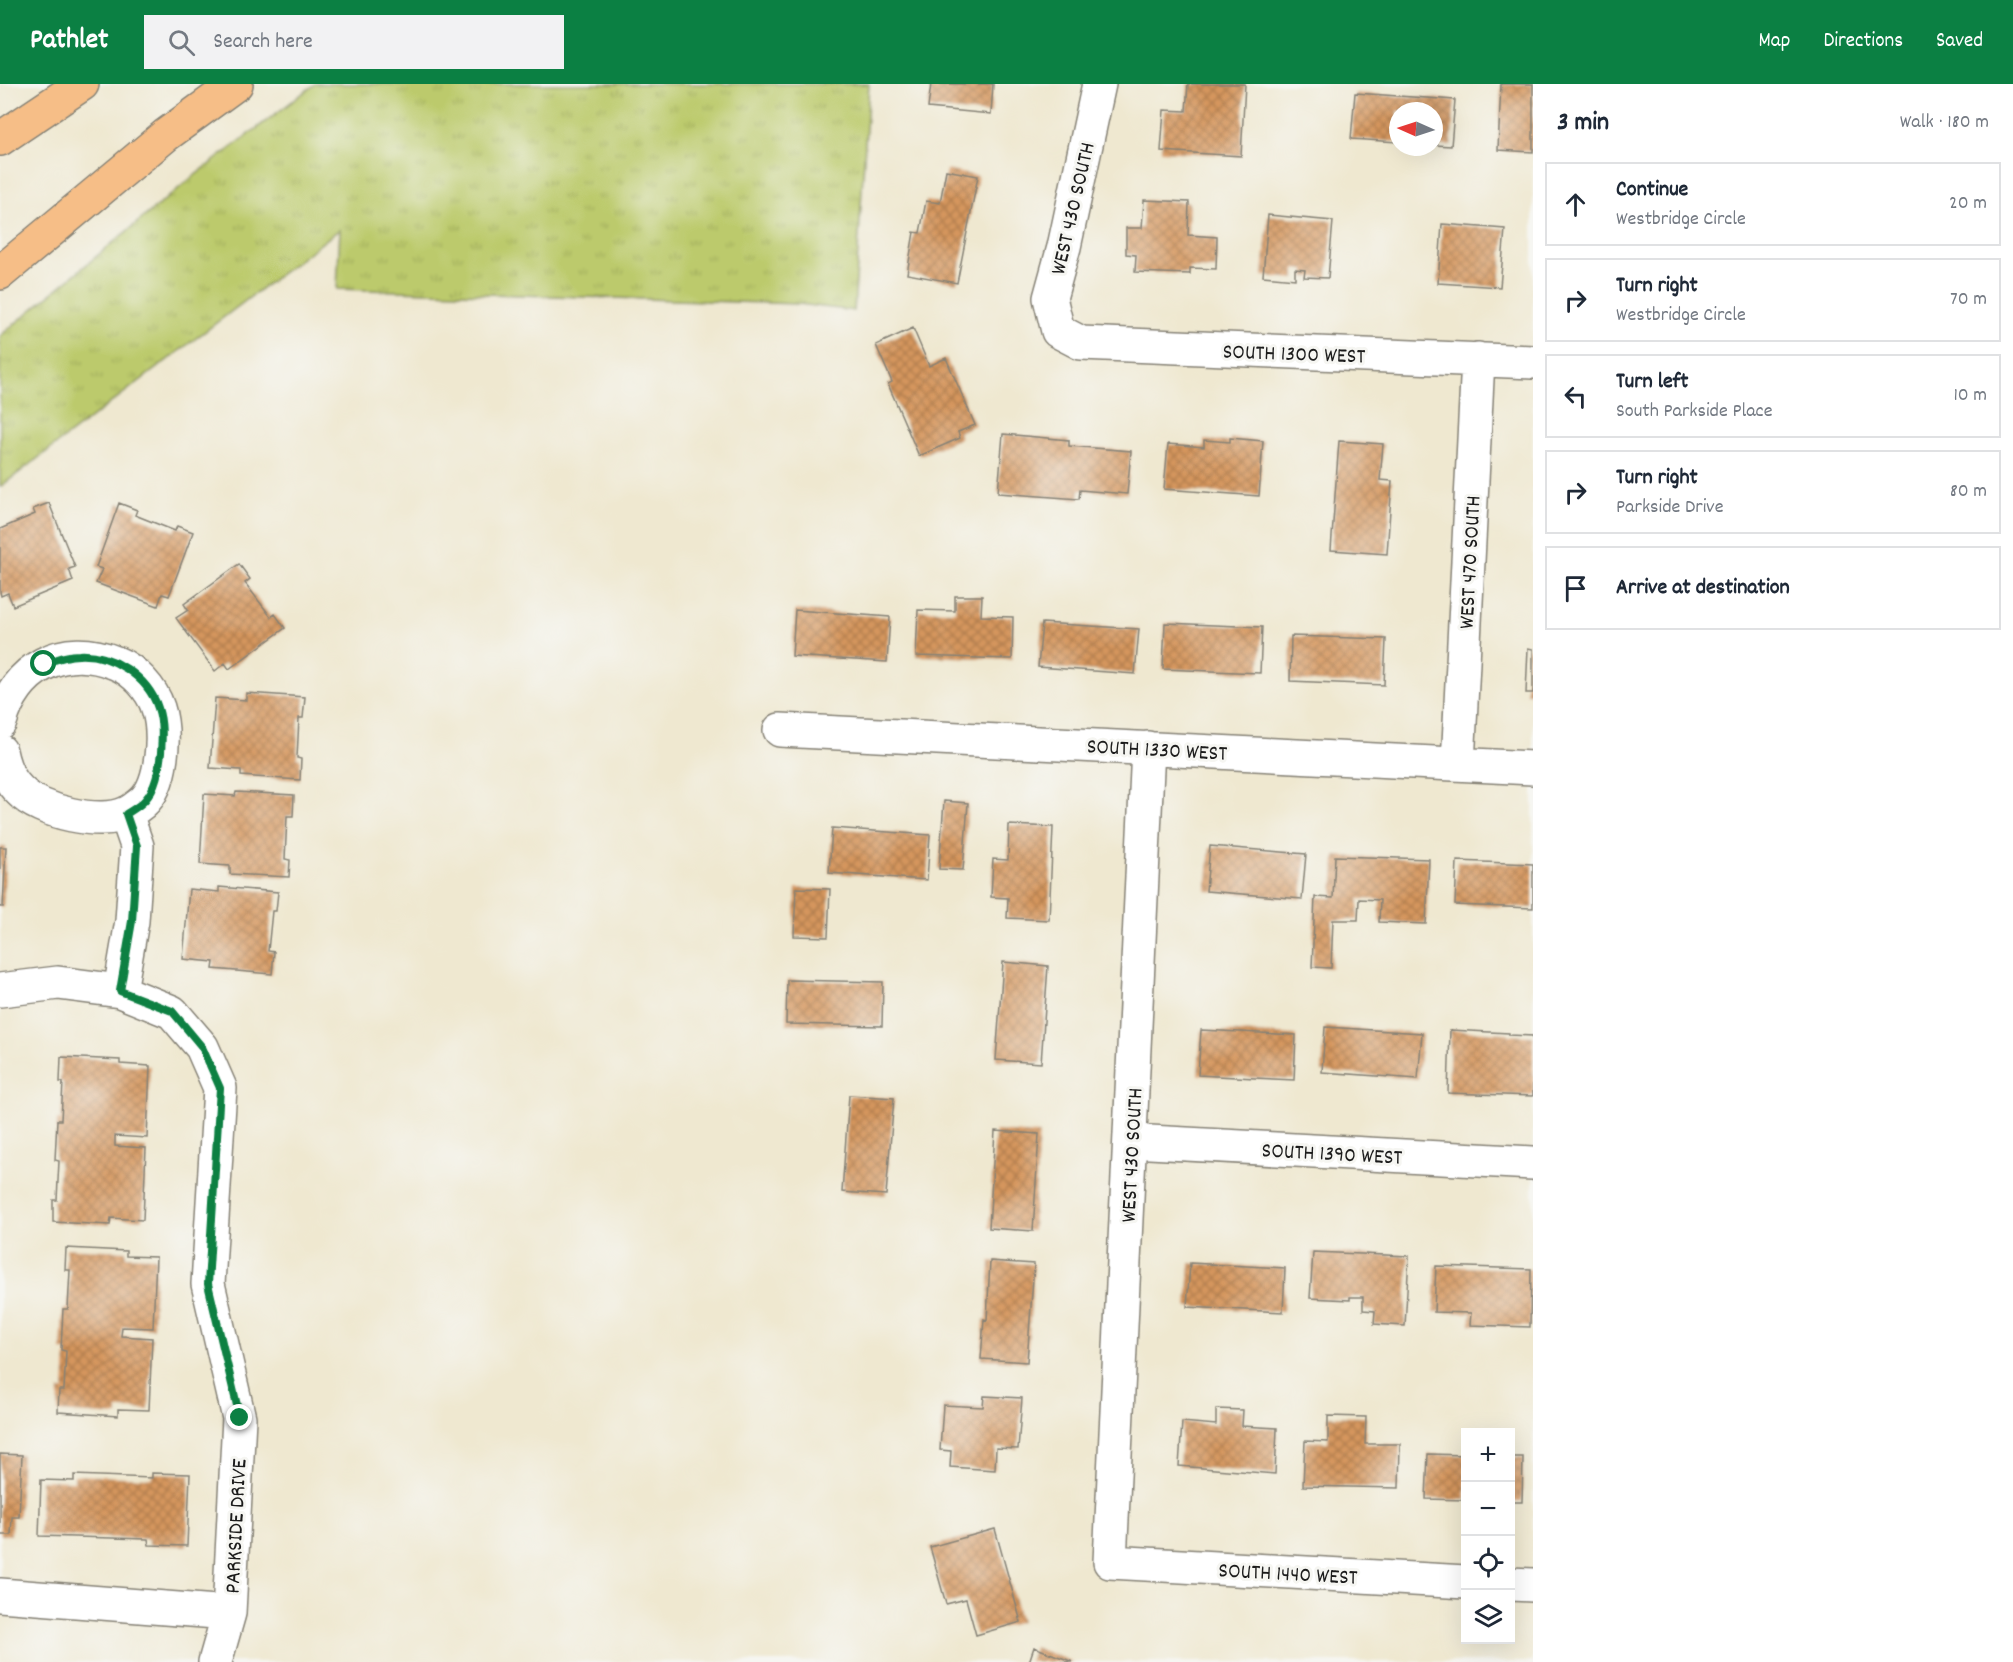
<!DOCTYPE html>
<html lang="en">
<head>
<meta charset="utf-8">
<style>
  body { margin:0; font-family:Dekko,sans-serif; background:#f2f2f3; color:#1f2937 }
  .controls { position:absolute; right:18px; bottom:18px; display:grid; overflow:hidden; border-radius:0px; box-shadow:0 6px 24px #0002 }
  .controls button { width:54px; height:54px; display:grid; place-items:center; padding:0; border:0; border-bottom:2px solid #e0e1e3; background:#fff; color:#1f2937; font:30px sans-serif }
  .compass { position:absolute; left:1389px; top:18px; width:54px; height:54px; border-radius:50%; background:#fff; box-shadow:0 6px 24px #0002; rotate:273deg }
  .stop { position:absolute; width:18px; height:18px; margin:-14px; border:4px solid #0b8043; border-radius:50%; background:#fff }
  .stop.end { background:#0b8043; border-color:#fff; box-shadow:0 2px 6px #0008 }
  .list { margin:0; padding:0; list-style:none }
  h2 { display:flex; justify-content:space-between; align-items:center; height:78px; margin:0; padding:0 24px; font-size:26px }
  h2 small { font-size:20px; font-weight:400; color:#747a83 }
  .list li { display:grid; grid-template-columns:39px 1fr auto; gap:18px; align-items:center; box-sizing:border-box; height:84px; margin:0 12px 12px; padding:0 12px; border:2px solid #e0e1e3; border-radius:0px }
  .list b { display:block; font-size:22px; white-space:nowrap }
  .list p { margin:0; font-size:20px; white-space:nowrap; color:#747a83 }
  .list em { font-size:20px; font-style:normal; color:#747a83 }
  .icon { flex:none; width:33px; height:33px; fill:none; stroke:currentColor; stroke-width:2; stroke-linecap:round; stroke-linejoin:round }
  .map { position:relative; flex:none; width:1533px; height:1578px; overflow:hidden }
  header { display:flex; align-items:center; gap:36px; box-sizing:border-box; height:84px; padding:0 30px; background:#0b8043; color:#fff }
  header strong { font-size:28px }
  nav { display:flex; gap:33px; margin-inline-start:auto; font-size:21px }
  .search { width:420px; height:54px; background:#f2f2f3; display:flex; align-items:center; gap:15px; box-sizing:border-box; padding:0 21px; border-radius:0px; color:#747a83; font-size:22px }
  main { display:flex }
  aside { flex:1; background:#fff }
  .map>svg:first-child { display:block }
</style>
</head>
<body>
<header>
<strong>Pathlet</strong>
<div class="search"><svg class="icon" aria-label="search" viewBox="0 0 24 24"><circle cx="10" cy="10" r="6"/><path d="M15 15l6 6"/></svg>Search here</div>
<nav><a>Map</a><a>Directions</a><a>Saved</a></nav>
</header>
<main>
<div class="map">
<svg width="1533" height="1578" viewBox="0 0 1533 1578">
  <defs>
    <pattern id="grass-tufts" width="24" height="20" patternUnits="userSpaceOnUse" patternTransform="scale(1.5)"><rect width="24" height="20" fill="#bcca6c"/><path d="M3 7l-1-3M5 7V3M7 7l1-3M15 17l-1-3M17 17v-4M19 17l1-3" fill="none" stroke="#a1ad5d"/></pattern>
    <pattern id="building-cross-hatch" width="8" height="8" patternUnits="userSpaceOnUse" patternTransform="scale(1.5)"><rect width="8" height="8" fill="#d5965d"/><path d="M0 0l8 8M0 8l8-8" fill="none" stroke="#ac7a4c"/></pattern>
  </defs>
  <rect width="100%" height="100%" fill="#f6f6f2"/>
  <filter id="ink" filterUnits="userSpaceOnUse"><feTurbulence type="fractalNoise" baseFrequency=".0167" numOctaves="2"/><feDisplacementMap in="SourceGraphic" scale="12" xChannelSelector="R" yChannelSelector="G"/><feConvolveMatrix kernelMatrix="1 2 1 2 8 2 1 2 1" color-interpolation-filters="sRGB"/></filter>
  <filter id="wash" filterUnits="userSpaceOnUse"><feTurbulence type="fractalNoise" baseFrequency=".008" numOctaves="4" result="noise"/><feDisplacementMap in="SourceGraphic" scale="24" xChannelSelector="R" yChannelSelector="G"/><feGaussianBlur stdDeviation="1.35" result="paint"/><feColorMatrix in="noise" values="0 0 0 0 0 0 0 0 0 0 0 0 0 0 0 0 0 1.4 0 .05"/><feComposite in="paint" operator="in"/></filter>
  <g filter="url(#wash)">
    <rect width="100%" height="100%" fill="#efe8d0"/>
    <path fill="url(#grass-tufts)" stroke="#6c7344" stroke-width="1.5" d="M 315,0 L 869,0 L 854,227 L 799,220 L 337,205 L 340,145 L 0,403 L 0,252 L 190,95 Z"/>
    <g id="blocks">
      <path fill="url(#building-cross-hatch)" d="M 931,0 L 993,0 L 991,30 L 928,24 Z
        M 1188,0 L 1245,0 L 1241,72 L 1161,67 L 1164,26 L 1186,27 Z
        M 1501,0 L 1533,0 L 1533,68 L 1498,66 Z
        M 1355,9 L 1455,16 L 1451,62 L 1434,61 L 1434,27 L 1398,27 L 1398,58 L 1351,55 Z
        M 946,86 L 978,92 L 957,199 L 907,190 L 914,148 L 920,149 L 926,117 L 940,119 Z
        M 1144,116 L 1189,118 L 1188,151 L 1217,153 L 1216,185 L 1190,184 L 1190,190 L 1135,188 L 1136,171 L 1126,170 L 1126,144 L 1142,144 Z
        M 1268,131 L 1333,137 L 1328,194 L 1304,193 L 1305,186 L 1295,185 L 1295,195 L 1263,192 Z
        M 1442,140 L 1505,145 L 1500,203 L 1438,199 Z
        M 913,244 L 929,282 L 946,274 L 975,341 L 958,348 L 960,354 L 919,372 L 888,300 L 892,298 L 876,261 Z
        M 1003,350 L 1069,356 L 1069,362 L 1131,367 L 1127,410 L 1080,406 L 1079,415 L 998,409 Z
        M 1230,354 L 1263,357 L 1259,412 L 1164,405 L 1168,360 L 1204,363 L 1204,356 L 1230,358 Z
        M 1339,357 L 1383,360 L 1380,396 L 1392,397 L 1387,470 L 1331,466 Z
        M 49,419 L 75,483 L 69,485 L 73,497 L 13,522 L 8,509 L 1,512 L 0,508 L 0,445 L 35,430 L 33,425 Z
        M 119,419 L 137,426 L 135,431 L 175,447 L 177,442 L 193,448 L 169,512 L 162,510 L 158,522 L 96,499 L 102,485 L 96,483 Z
        M 239,480 L 250,495 L 245,499 L 271,533 L 275,530 L 285,544 L 229,585 L 225,579 L 215,587 L 176,534 L 188,526 L 184,520 Z
        M 955,512 L 982,512 L 981,532 L 1013,533 L 1012,575 L 916,572 L 918,526 L 955,527 Z
        M 795,526 L 890,533 L 887,578 L 792,572 Z
        M 1042,539 L 1139,545 L 1135,590 L 1038,583 Z
        M 1165,539 L 1262,543 L 1260,589 L 1163,585 Z
        M 1291,552 L 1386,555 L 1384,601 L 1290,597 Z
        M 1528,564 L 1533,565 L 1533,609 L 1526,609 Z
        M 246,609 L 305,613 L 303,634 L 299,634 L 297,674 L 301,675 L 300,696 L 241,692 L 241,686 L 210,684 L 215,614 L 246,616 Z
        M 236,708 L 294,711 L 293,732 L 287,732 L 285,775 L 290,776 L 289,793 L 230,790 L 230,782 L 200,780 L 204,710 L 235,712 Z
        M 944,717 L 968,719 L 963,786 L 939,785 Z
        M 1009,741 L 1053,743 L 1049,836 L 1007,834 L 1008,814 L 991,813 L 993,775 L 1008,776 Z
        M 832,744 L 930,751 L 927,796 L 829,789 Z
        M 1210,762 L 1306,770 L 1302,815 L 1206,807 Z
        M 0,763 L 6,763 L 3,823 L 0,823 Z
        M 1335,772 L 1429,775 L 1426,840 L 1379,838 L 1380,816 L 1359,815 L 1358,836 L 1333,836 L 1331,884 L 1312,883 L 1315,813 L 1333,814 Z
        M 1457,777 L 1533,780 L 1533,824 L 1455,821 Z
        M 219,803 L 278,808 L 276,827 L 272,827 L 268,867 L 274,868 L 272,890 L 213,885 L 214,878 L 183,875 L 189,805 L 219,808 Z
        M 796,804 L 830,805 L 828,853 L 794,852 Z
        M 1003,878 L 1048,882 L 1041,979 L 996,976 Z
        M 787,896 L 883,898 L 882,942 L 786,940 Z
        M 1325,943 L 1422,949 L 1418,995 L 1322,988 Z
        M 1201,946 L 1296,951 L 1294,996 L 1198,991 Z
        M 1450,946 L 1509,949 L 1509,951 L 1533,952 L 1533,1012 L 1448,1009 Z
        M 61,973 L 120,976 L 120,980 L 150,982 L 147,1054 L 115,1052 L 115,1062 L 146,1064 L 143,1136 L 111,1134 L 110,1141 L 53,1138 L 53,1116 L 57,1116 L 59,1077 L 55,1076 L 57,1036 L 61,1036 L 63,998 L 60,998 Z
        M 849,1011 L 894,1014 L 886,1111 L 842,1108 Z
        M 995,1047 L 1039,1050 L 1033,1147 L 989,1144 Z
        M 66,1164 L 126,1167 L 126,1172 L 156,1173 L 153,1244 L 122,1243 L 121,1252 L 152,1254 L 149,1326 L 118,1325 L 118,1332 L 58,1328 L 59,1306 L 64,1306 L 66,1267 L 61,1266 L 63,1225 L 68,1225 L 70,1186 L 65,1186 Z
        M 1313,1168 L 1409,1172 L 1405,1242 L 1374,1240 L 1375,1227 L 1363,1226 L 1363,1213 L 1350,1213 L 1350,1216 L 1310,1214 Z
        M 990,1177 L 1034,1180 L 1027,1278 L 981,1275 L 984,1235 L 987,1236 Z
        M 1190,1179 L 1285,1184 L 1283,1228 L 1187,1223 Z
        M 1436,1182 L 1531,1185 L 1530,1243 L 1470,1241 L 1471,1229 L 1434,1228 Z
        M 984,1312 L 1022,1314 L 1018,1365 L 996,1364 L 995,1386 L 950,1383 L 951,1367 L 940,1366 L 943,1321 L 983,1323 Z
        M 1216,1325 L 1243,1326 L 1242,1342 L 1277,1344 L 1275,1390 L 1179,1382 L 1182,1338 L 1216,1341 Z
        M 1328,1332 L 1366,1333 L 1365,1360 L 1400,1360 L 1399,1404 L 1303,1402 L 1305,1357 L 1328,1358 Z
        M 0,1370 L 22,1371 L 19,1433 L 12,1433 L 11,1451 L 0,1451 Z
        M 1428,1370 L 1466,1371 L 1466,1416 L 1426,1415 Z
        M 1510,1373 L 1523,1373 L 1522,1418 L 1510,1418 Z
        M 152,1389 L 190,1390 L 187,1462 L 149,1461 L 148,1455 L 39,1452 L 41,1396 L 74,1397 L 74,1391 L 152,1394 Z
        M 995,1445 L 1021,1538 L 976,1551 L 966,1515 L 946,1520 L 930,1463 Z
        M 1034,1563 L 1073,1578 L 1029,1578 Z"/>
    </g>
  </g>
  <g filter="url(#ink)">
    <use href="#blocks" fill-opacity="0" stroke="#868276" stroke-width="1.5"/>
    <g fill="none" stroke-linecap="round" stroke-linejoin="round">
      <defs>
        <path id="minor" d="M 1099,0 L 1064,163 L 1050,214 L 1058,247 L 1081,259 L 1533,278
          M 0,638 C 16,584 62,557 116,579 C 134,586 152,605 158,624 C 166,649 163,701 142,719 C 138,722 132,727 127,729 C 101,742 40,728 20,707 C 9,697 3,682 0,667
          M 780,646 L 1533,684
          M 1148,664 L 1110,1478 L 1466,1498
          M 1458,680 L 1478,275
          M 0,906 L 58,899 L 120,907 L 172,928 L 202,963 L 220,1004 L 208,1200 L 239,1334 L 229,1529 L 215,1578
          M 120,907 L 132,837 L 137,762 L 126,730
          M 1131,1057 L 1533,1079
          M 1510,1500 L 1533,1501
          M 0,1511 L 229,1529"/>
        <path id="highway" d="M 0,55 L 82,0
          M 0,189 L 166,51 L 236,0"/>
      </defs>
      <use href="#minor" stroke="#868276" stroke-width="36"/>
      <use href="#highway" stroke="#868276" stroke-width="36"/>
      <use href="#minor" stroke="#fff" stroke-width="33"/>
      <use href="#highway" stroke="#f6be87" stroke-width="33"/>
    </g>
  </g>
  <g fill="none" stroke-linecap="round" stroke-linejoin="round" filter="url(#ink)">
    <path stroke="#0b8043" stroke-width="8" d="M 44,580 C 56,575 67,571 79,571 C 112,569 148,593 158,624 C 163,639 162,654 161,669 C 159,685 156,704 145,716 C 140,722 132,726 126,730 L 137,762 L 132,837 L 120,907 L 172,927 L 202,963 L 220,1004 L 208,1200 L 240,1334"/>
  </g>
  <g text-anchor="middle" stroke-width="6" stroke-linejoin="round" paint-order="stroke">
    <g font-size="22" fill="#1c1c1c" stroke="#f6f6f2">
      <text transform="translate(1071 124) rotate(-77)" y="8">WEST 430 SOUTH</text>
      <text transform="translate(1294 268) rotate(2)" y="8">SOUTH 1300 WEST</text>
      <text transform="translate(1468 478) rotate(-87)" y="8">WEST 470 SOUTH</text>
      <text transform="translate(1157 664) rotate(3)" y="8">SOUTH 1330 WEST</text>
      <text transform="translate(1332 1068) rotate(3)" y="8">SOUTH 1390 WEST</text>
      <text transform="translate(1130 1071) rotate(-87)" y="8">WEST 430 SOUTH</text>
      <text transform="translate(234 1442) rotate(-87)" y="8">PARKSIDE DRIVE</text>
      <text transform="translate(1288 1488) rotate(3)" y="8">SOUTH 1440 WEST</text>
    </g>
  </g>
</svg>
<div class="controls">
<button>+</button>
<button>−</button>
<button><svg class="icon" aria-label="locate" viewBox="0 0 24 24"><circle cx="12" cy="12" r="6"/><path d="M12 2v4M12 18v4M2 12h4M18 12h4"/></svg></button>
<button><svg class="icon" aria-label="layers" viewBox="0 0 24 24"><path d="M12 4l9 5-9 5-9-5zM3 14l9 5 9-5"/></svg></button>
</div>
<svg class="compass" viewBox="-18 -18 36 36"><path d="M0-13l5 13h-10z" fill="#e53935"/><path d="M0 13l5-13h-10z" fill="#747a83"/></svg>
<div class="stop" style="left:44px;top:580px"></div>
<div class="stop end" style="left:240px;top:1334px"></div>
</div>
<aside>
<h2>3 min<small>Walk · 180 m</small></h2>
<ul class="list">
<li><svg class="icon" aria-label="ahead" viewBox="0 0 24 24"><path d="M12 20V5M6 11l6-6 6 6"/></svg><div><b>Continue</b><p>Westbridge Circle</p></div><em>20 m</em></li>
<li><svg class="icon" aria-label="right" viewBox="0 0 24 24"><path d="M7 20v-9h11M14 6l5 5-5 5"/></svg><div><b>Turn right</b><p>Westbridge Circle</p></div><em>70 m</em></li>
<li><svg class="icon" aria-label="left" viewBox="0 0 24 24"><path d="M17 20v-9H6M10 6l-5 5 5 5"/></svg><div><b>Turn left</b><p>South Parkside Place</p></div><em>10 m</em></li>
<li><svg class="icon" aria-label="right" viewBox="0 0 24 24"><path d="M7 20v-9h11M14 6l5 5-5 5"/></svg><div><b>Turn right</b><p>Parkside Drive</p></div><em>80 m</em></li>
<li><svg class="icon" aria-label="arrive" viewBox="0 0 24 24"><path d="M6 21V4h12l-3 4 3 4H6"/></svg><div><b>Arrive at destination</b></div></li>
</ul>
</aside>
</main>
</body>
</html>
